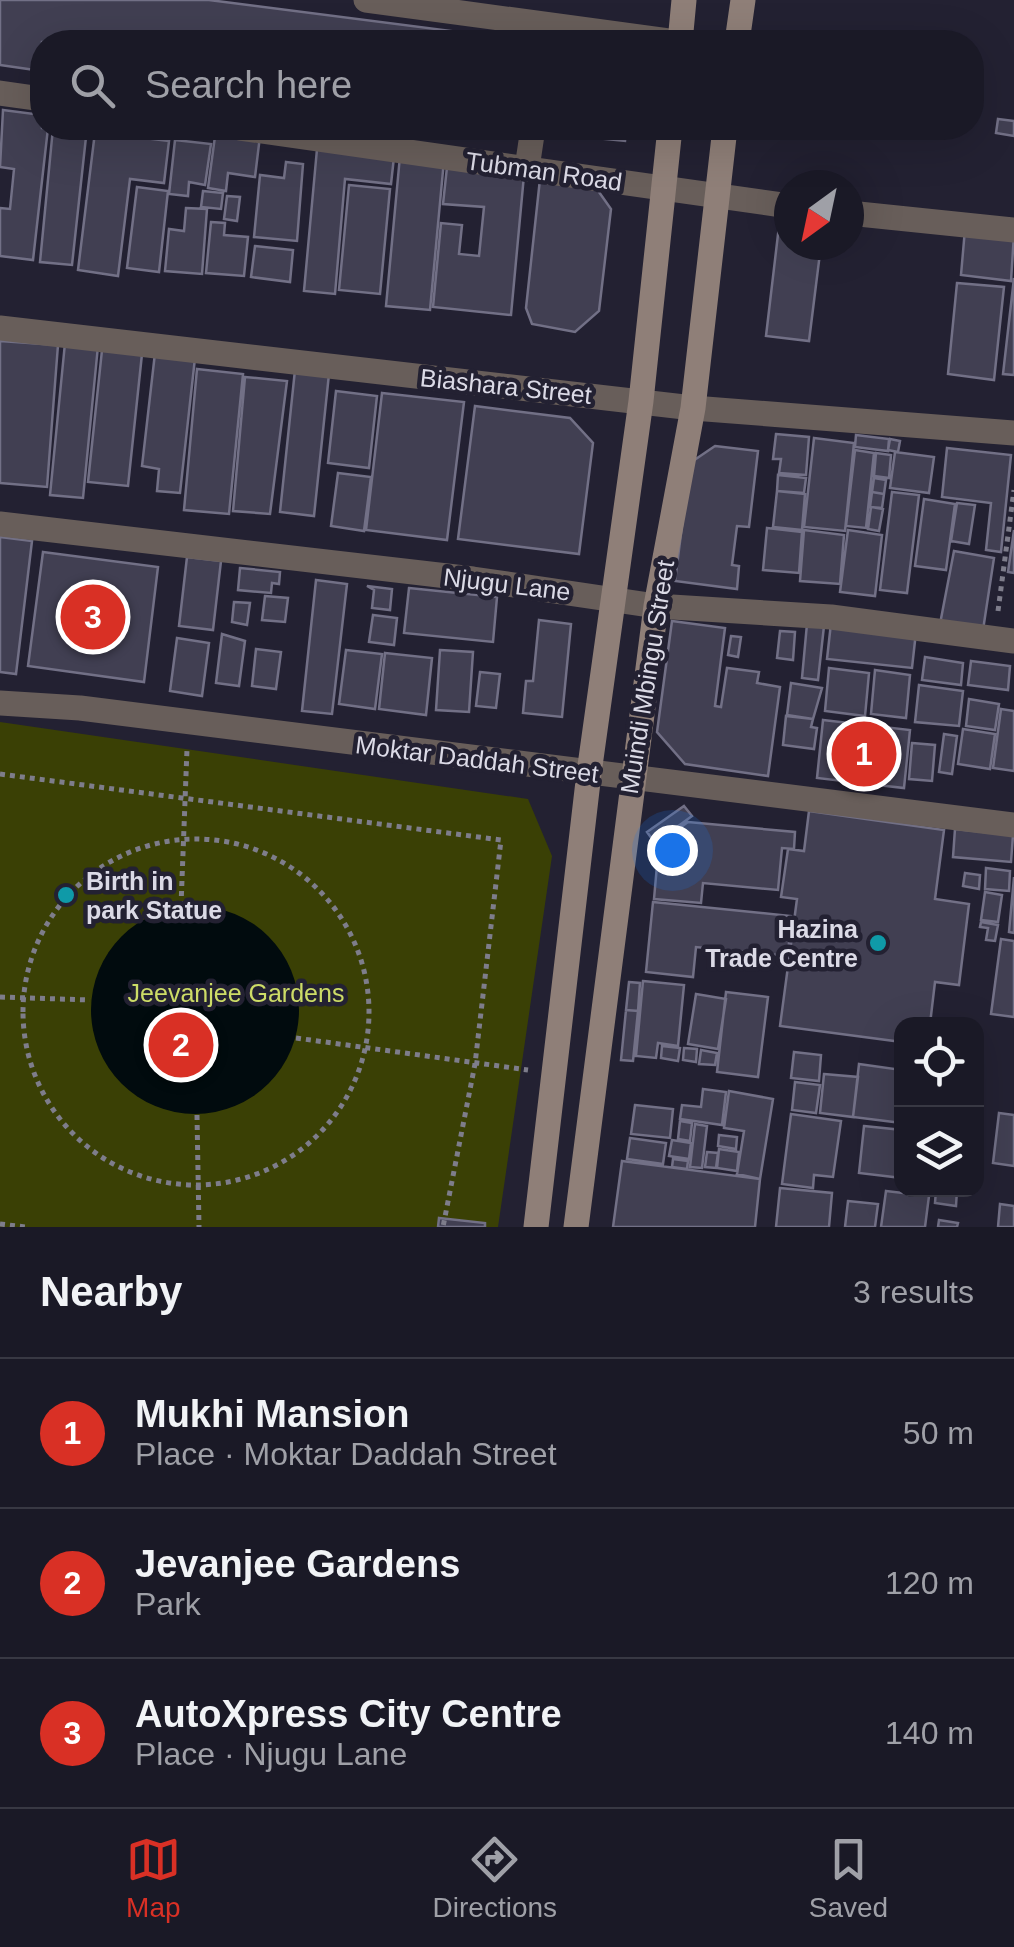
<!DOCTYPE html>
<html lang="en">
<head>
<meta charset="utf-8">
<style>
  body { margin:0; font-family:Helvetica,sans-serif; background:#272632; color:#f1f3f6 }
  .controls { position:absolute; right:30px; bottom:30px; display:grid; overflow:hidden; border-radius:20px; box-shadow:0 10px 40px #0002 }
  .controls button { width:90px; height:90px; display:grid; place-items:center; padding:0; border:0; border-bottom:2px solid #383843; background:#1a1926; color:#f1f3f6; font:50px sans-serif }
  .compass { position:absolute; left:774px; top:170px; width:90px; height:90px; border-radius:50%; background:#1a1926; box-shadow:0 10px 40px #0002; rotate:213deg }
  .you { position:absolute; left:672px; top:850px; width:35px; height:35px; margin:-25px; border:8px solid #fff; border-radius:50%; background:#1a73e8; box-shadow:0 0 0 15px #1a73e833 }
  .badge { display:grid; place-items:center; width:65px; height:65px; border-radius:50%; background:#d93025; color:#fff; font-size:32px; font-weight:700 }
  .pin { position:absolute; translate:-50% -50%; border:5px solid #fff; box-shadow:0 2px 10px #0006 }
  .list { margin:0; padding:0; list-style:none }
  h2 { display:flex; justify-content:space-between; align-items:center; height:130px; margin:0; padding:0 40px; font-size:42px }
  h2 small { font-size:32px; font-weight:400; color:#9fa0a7 }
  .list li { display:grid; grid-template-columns:65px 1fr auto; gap:30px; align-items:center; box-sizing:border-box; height:150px; padding:0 40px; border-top:2px solid #383843 }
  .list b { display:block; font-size:38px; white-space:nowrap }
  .list p { margin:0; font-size:32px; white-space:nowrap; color:#9fa0a7 }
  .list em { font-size:32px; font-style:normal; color:#9fa0a7 }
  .icon { flex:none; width:55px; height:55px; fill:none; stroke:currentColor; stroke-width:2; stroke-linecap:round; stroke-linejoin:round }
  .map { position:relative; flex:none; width:1014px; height:1227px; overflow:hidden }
  .search { position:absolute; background:#1a1926; box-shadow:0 10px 40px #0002; left:30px; right:30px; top:30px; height:110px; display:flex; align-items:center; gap:25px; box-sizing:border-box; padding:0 35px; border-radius:40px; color:#9fa0a7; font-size:38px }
  .sheet { height:580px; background:#1a1926 }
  nav { display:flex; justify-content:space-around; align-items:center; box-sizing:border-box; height:140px; border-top:2px solid #383843; background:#1a1926; font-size:28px; color:#9fa0a7 }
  nav a { display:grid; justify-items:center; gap:5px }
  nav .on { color:#d93025 }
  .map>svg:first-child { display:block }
</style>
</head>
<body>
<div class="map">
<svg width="1014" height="1227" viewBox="0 0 1014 1227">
  <rect width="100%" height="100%" fill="#232132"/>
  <path fill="#3a4005" d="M 0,722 L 528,799 L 552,856 L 498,1227 L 0,1227 Z"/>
  <path fill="#010b0e" d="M91 1010a104 104 0 1 1 208 0a104 104 0 1 1-208 0Z"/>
  <path fill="#413f52" stroke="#727086" stroke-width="2.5" d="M 0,0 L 209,0 L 506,38 L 506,42 L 42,42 L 42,71 L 0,65 Z
    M 3,110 L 42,115 L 42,128 L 48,128 L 33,260 L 0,256 L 0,208 L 10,209 L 14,169 L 0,167 Z
    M 998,119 L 1014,121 L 1014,136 L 996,133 Z
    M 53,128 L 87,128 L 72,265 L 40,262 Z
    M 545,128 L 626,128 L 625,141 L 545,133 Z
    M 216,129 L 260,136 L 255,177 L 228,173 L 226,191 L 208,188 Z
    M 95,132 L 169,141 L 164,183 L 130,179 L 118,276 L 78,270 Z
    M 175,140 L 211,144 L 205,185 L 189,182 L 188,196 L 169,194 Z
    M 317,149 L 394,157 L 391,184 L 345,179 L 335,294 L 304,291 Z
    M 400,156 L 444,160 L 430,310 L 386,306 Z
    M 286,162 L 303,164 L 297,241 L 254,237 L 260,175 L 284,178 Z
    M 447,167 L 524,175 L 511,315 L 433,307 L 441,223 L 462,225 L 459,254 L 479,256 L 484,207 L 443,204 Z
    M 540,179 L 594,185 L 611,209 L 599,311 L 575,332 L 532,324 L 526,308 Z
    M 349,185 L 390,189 L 380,294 L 339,290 Z
    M 137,187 L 168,191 L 159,272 L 127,268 Z
    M 203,191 L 223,193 L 221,209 L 201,207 Z
    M 227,196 L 240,197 L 237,221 L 224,219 Z
    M 186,208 L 207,209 L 202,274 L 165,271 L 169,229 L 184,231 Z
    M 781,209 L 789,210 L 789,245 L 821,245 L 809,341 L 766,336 Z
    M 211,222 L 225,223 L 224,235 L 248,237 L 244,276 L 206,273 Z
    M 965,229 L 1014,234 L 1011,281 L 961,275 Z
    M 255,246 L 293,250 L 290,282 L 251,277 Z
    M 1014,278 L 1014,375 L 1003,374 Z
    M 957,283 L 1004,287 L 994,380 L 948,374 Z
    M 0,341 L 58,345 L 47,487 L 0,483 Z
    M 65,343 L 98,346 L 83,498 L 50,495 Z
    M 102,350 L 142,354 L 128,486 L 88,482 Z
    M 155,353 L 195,358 L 180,493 L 157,491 L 159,469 L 142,466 Z
    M 197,369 L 243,374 L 229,514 L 184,510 Z
    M 295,370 L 329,374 L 314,516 L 280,512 Z
    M 245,377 L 287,381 L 270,514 L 233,511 Z
    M 336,391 L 377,396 L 369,468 L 328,463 Z
    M 382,393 L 464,402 L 447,540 L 366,530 Z
    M 475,406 L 570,418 L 593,443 L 579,554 L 458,539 Z
    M 776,434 L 809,437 L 806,475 L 779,473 L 781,459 L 773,459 Z
    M 856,435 L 889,439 L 888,451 L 855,447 Z
    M 814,438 L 854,443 L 845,531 L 804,527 Z
    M 890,439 L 900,441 L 898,452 L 888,450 Z
    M 715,446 L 758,451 L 749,527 L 737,526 L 732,565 L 739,566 L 737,589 L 675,581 L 690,463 Z
    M 947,448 L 1011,455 L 1001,552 L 986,550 L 991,503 L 942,497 Z
    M 855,450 L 874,453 L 866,528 L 846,526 Z
    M 895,452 L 934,457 L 929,493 L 890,488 Z
    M 876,453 L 891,455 L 889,478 L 874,476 Z
    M 338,473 L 371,477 L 364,531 L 331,526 Z
    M 778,475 L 806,478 L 804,493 L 777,491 Z
    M 874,478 L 886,480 L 884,494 L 872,492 Z
    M 777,491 L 805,494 L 802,530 L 773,527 Z
    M 872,492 L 884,494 L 882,508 L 870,507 Z
    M 892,492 L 919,495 L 907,593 L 880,590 Z
    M 924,499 L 955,504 L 946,570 L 915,566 Z
    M 957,503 L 975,505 L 969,544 L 951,541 Z
    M 871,507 L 883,509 L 879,531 L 868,529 Z
    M 767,528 L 802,532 L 799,573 L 763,570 Z
    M 804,530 L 844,535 L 840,584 L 800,581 Z
    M 848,530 L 882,535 L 875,596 L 840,592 Z
    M 1014,530 L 1014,573 L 1008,572 Z
    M 0,537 L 32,541 L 16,674 L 0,672 Z
    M 954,551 L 994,558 L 983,630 L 940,624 Z
    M 43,552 L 158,567 L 144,682 L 28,666 Z
    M 187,557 L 221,561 L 213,630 L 179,626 Z
    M 240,568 L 280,572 L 279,584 L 272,583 L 271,593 L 238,590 Z
    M 316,580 L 347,584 L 332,714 L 302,711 Z
    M 367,586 L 392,589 L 390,610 L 372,608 L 374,590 Z
    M 409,588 L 497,597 L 493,642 L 404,633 Z
    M 265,596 L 288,598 L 285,622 L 262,620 Z
    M 234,602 L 250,603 L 247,625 L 232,622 Z
    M 373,615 L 397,618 L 394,645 L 369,642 Z
    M 539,620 L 571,624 L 562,717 L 523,713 L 526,681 L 533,681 Z
    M 672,621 L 725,628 L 715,706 L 721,707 L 727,668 L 759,672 L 757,683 L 780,687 L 768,776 L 685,764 L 657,732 Z
    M 831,623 L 916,632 L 912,668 L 827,659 Z
    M 807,624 L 824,626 L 818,680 L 802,678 Z
    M 780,631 L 795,632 L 793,660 L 777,658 Z
    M 222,634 L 245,641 L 239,686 L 216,683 Z
    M 731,636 L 741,637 L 738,657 L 728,655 Z
    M 177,638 L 209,643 L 202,696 L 170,691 Z
    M 256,649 L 281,652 L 276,689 L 252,686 Z
    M 346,650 L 382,654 L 375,709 L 339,704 Z
    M 440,650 L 473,652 L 469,712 L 436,710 Z
    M 385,653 L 432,658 L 426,715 L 379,709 Z
    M 925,657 L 963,663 L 961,685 L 922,680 Z
    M 971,661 L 1010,666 L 1008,690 L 968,685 Z
    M 829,668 L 869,673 L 865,716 L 825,711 Z
    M 875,670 L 910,675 L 906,718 L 871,714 Z
    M 480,672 L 500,674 L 496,708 L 476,706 Z
    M 791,683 L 822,688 L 813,719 L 787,715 Z
    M 919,685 L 963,691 L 959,726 L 915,722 Z
    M 969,699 L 999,704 L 995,730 L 966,726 Z
    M 1001,709 L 1014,711 L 1014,771 L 993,768 Z
    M 786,716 L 813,719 L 811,727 L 817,728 L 814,749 L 783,745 Z
    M 823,720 L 910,730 L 904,788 L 817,778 Z
    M 963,729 L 995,734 L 990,769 L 958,764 Z
    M 944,734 L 957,736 L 952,774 L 939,772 Z
    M 912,743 L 935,745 L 932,781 L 909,779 Z
    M 684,806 L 692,816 L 655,843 L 647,832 Z
    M 809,811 L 944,830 L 935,899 L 969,904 L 959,985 L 935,982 L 930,1024 L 902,1024 L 902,1042 L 780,1026 L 797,899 L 781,897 L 788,849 L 804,851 Z
    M 688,822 L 795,832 L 794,849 L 782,848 L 778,890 L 703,883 L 701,903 L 654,899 L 659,843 Z
    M 955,829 L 1013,835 L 1011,862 L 953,857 Z
    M 986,868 L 1010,871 L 1009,891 L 985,889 Z
    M 965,873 L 980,875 L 979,889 L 963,886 Z
    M 1014,877 L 1014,933 L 1009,932 Z
    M 985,892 L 1002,895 L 998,922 L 981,920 Z
    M 653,902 L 791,916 L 788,956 L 696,947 L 693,977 L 646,972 Z
    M 981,922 L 998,925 L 995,941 L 986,940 L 988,928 L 980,927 Z
    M 1001,939 L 1014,941 L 1014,1017 L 991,1014 Z
    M 643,981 L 684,985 L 678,1046 L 658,1043 L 656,1058 L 636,1056 Z
    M 629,982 L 640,983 L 638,1011 L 626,1010 Z
    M 726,992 L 768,997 L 758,1077 L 717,1072 Z
    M 696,994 L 726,999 L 718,1049 L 688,1044 Z
    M 626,1010 L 638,1011 L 633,1061 L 621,1060 Z
    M 662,1046 L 680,1048 L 678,1061 L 661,1058 Z
    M 684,1048 L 697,1049 L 696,1062 L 683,1060 Z
    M 701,1050 L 717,1053 L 715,1065 L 699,1064 Z
    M 794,1052 L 821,1055 L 819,1081 L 791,1078 Z
    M 859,1064 L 902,1070 L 902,1123 L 853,1117 Z
    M 824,1074 L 858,1077 L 853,1117 L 820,1113 Z
    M 795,1082 L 820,1085 L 816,1113 L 792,1110 Z
    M 703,1089 L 726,1092 L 722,1125 L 680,1119 L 682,1105 L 701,1107 Z
    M 729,1091 L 773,1099 L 760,1179 L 737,1174 L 744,1131 L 724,1128 Z
    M 635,1105 L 673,1109 L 670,1138 L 631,1134 Z
    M 999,1113 L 1014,1115 L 1014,1166 L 993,1163 Z
    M 791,1114 L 841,1121 L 833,1177 L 814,1175 L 813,1188 L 782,1184 Z
    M 680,1121 L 692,1123 L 690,1141 L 678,1139 Z
    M 695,1124 L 707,1126 L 702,1168 L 690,1167 Z
    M 864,1126 L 902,1130 L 902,1178 L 859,1173 Z
    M 719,1135 L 737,1137 L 736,1149 L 718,1146 Z
    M 630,1138 L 666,1143 L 663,1164 L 627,1159 Z
    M 672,1140 L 691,1143 L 689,1159 L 669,1156 Z
    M 719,1149 L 739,1152 L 737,1171 L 717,1168 Z
    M 707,1152 L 718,1153 L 716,1168 L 705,1167 Z
    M 673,1159 L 688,1161 L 687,1169 L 672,1167 Z
    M 622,1161 L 760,1179 L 755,1227 L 613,1227 Z
    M 780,1188 L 832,1193 L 829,1227 L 776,1227 Z
    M 936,1190 L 957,1190 L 956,1206 L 935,1203 Z
    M 886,1191 L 929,1196 L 925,1227 L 881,1227 Z
    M 848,1201 L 878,1204 L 875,1227 L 845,1227 Z
    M 1000,1204 L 1014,1206 L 1014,1227 L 998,1227 Z
    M 439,1218 L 485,1223 L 485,1227 L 438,1227 Z
    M 939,1220 L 958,1223 L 957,1227 L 938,1227 Z"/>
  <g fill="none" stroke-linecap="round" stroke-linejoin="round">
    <path stroke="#7e7d8b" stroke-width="5" stroke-dasharray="5 5" stroke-linecap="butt" d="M 998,611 L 1014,490
      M 0,774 L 501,840 L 475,1064 L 443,1227
      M23 1012a173 173 0 1 1 346 0a173 173 0 1 1-346 0Z
      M 181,906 L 187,749
      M 0,997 L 90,1000
      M 296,1038 L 528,1070
      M 197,1115 L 199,1227
      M 0,1224 L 26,1227"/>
    <path stroke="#685e5a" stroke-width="25" d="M 366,0 L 676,42
      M 0,93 L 42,99
      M 240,128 L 789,206
      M 527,168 L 533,128
      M 849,213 L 1014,230
      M 0,328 L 693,408 L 1014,433
      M 0,524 L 473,579 L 656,606 L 831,617 L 1014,641
      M 0,703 L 80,708 L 1014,825"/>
    <path stroke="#8f7f78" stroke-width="25" d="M 680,42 L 684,0
      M 737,42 L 743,0
      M 536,1227 L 589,773 L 641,401 L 670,128
      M 576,1227 L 656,606 L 693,408 L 725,128"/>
  </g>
  <g fill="#0f9aa8" stroke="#232132" stroke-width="4">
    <circle cx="66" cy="895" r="10"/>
    <circle cx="878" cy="943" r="10"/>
  </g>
  <g text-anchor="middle" stroke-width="9" stroke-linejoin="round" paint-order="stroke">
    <g font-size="25" fill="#dbdae6" stroke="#232132">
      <text transform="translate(544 171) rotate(8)" y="9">Tubman Road</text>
      <text transform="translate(506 386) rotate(6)" y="9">Biashara Street</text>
      <text transform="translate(507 584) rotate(7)" y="9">Njugu Lane</text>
      <text transform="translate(647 677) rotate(-81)" y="9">Muindi Mbingu Street</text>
      <text transform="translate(477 759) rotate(7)" y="9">Moktar Daddah Street</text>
    </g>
    <g font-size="25" font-weight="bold" fill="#dbdae6" stroke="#232132" text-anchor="start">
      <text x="86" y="890">Birth in<tspan x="86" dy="29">park Statue</tspan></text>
      <text x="858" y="938" text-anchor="end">Hazina<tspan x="858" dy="29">Trade Centre</tspan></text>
    </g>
    <g font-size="25" fill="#cddc67" stroke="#232132">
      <text x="236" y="1002">Jeevanjee Gardens</text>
    </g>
  </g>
</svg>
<div class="controls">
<button><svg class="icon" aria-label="locate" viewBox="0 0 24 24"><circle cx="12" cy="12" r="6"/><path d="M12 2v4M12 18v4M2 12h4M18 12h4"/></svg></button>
<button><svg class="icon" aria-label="layers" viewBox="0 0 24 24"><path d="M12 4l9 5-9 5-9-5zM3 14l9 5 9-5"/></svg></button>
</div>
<svg class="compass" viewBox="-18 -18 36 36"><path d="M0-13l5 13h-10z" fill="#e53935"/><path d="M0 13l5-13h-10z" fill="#9fa0a7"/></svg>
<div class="you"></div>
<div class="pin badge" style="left:864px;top:754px">1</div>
<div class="pin badge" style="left:181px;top:1045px">2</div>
<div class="pin badge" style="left:93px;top:617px">3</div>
<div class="search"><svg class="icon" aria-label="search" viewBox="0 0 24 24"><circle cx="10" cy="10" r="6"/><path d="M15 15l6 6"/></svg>Search here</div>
</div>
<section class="sheet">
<h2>Nearby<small>3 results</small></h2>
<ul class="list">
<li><span class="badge">1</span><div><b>Mukhi Mansion</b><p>Place · Moktar Daddah Street</p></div><em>50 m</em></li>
<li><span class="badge">2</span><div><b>Jevanjee Gardens</b><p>Park</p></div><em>120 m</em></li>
<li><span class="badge">3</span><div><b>AutoXpress City Centre</b><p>Place · Njugu Lane</p></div><em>140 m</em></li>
</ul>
</section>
<nav>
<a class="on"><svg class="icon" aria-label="map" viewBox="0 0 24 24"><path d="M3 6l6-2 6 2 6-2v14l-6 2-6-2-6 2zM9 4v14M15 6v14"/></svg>Map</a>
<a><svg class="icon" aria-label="directions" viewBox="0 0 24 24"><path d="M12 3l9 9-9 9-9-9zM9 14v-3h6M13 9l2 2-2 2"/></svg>Directions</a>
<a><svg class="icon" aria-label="saved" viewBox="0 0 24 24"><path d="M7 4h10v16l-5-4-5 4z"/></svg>Saved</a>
</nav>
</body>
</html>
